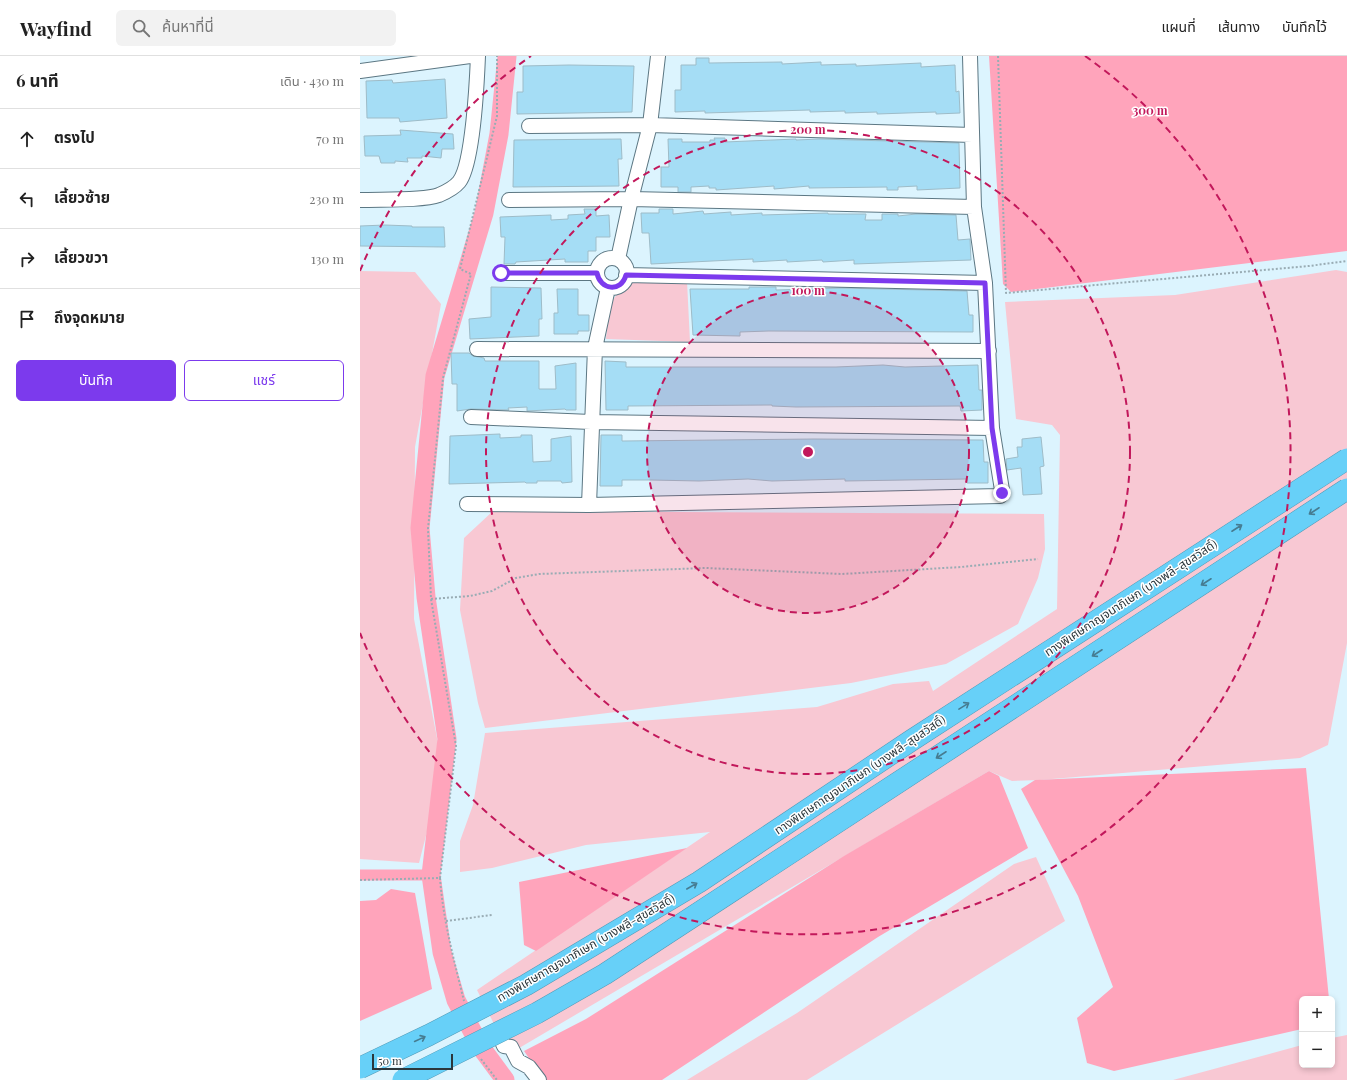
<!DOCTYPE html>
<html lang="th">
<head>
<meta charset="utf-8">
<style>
  body { margin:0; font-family:"Playfair Display","Noto Sans Thai",serif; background:#f2f2f2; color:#222 }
  .controls { position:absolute; right:12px; bottom:12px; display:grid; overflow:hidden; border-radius:6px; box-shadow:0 2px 6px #0003 }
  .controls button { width:36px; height:36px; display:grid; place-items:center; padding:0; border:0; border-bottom:1px solid #e0e0e0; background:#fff; color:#222; font:20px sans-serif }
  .scale { position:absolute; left:12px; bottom:10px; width:81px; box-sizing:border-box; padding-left:4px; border:2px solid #2b373c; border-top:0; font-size:11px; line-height:14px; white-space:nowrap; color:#2b373c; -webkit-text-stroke:3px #fff; paint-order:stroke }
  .stop { position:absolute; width:12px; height:12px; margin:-9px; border:3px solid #7c3aed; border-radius:50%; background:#fff }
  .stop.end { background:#7c3aed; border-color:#fff; box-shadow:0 1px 4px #0008 }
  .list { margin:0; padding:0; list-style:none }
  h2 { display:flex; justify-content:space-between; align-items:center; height:52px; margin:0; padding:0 16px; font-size:17px }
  h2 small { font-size:13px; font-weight:400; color:#767676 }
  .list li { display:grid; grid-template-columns:26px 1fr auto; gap:12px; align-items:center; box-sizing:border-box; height:60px; padding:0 16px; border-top:1px solid #e0e0e0 }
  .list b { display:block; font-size:15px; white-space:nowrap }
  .list em { font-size:13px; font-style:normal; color:#767676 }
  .actions { display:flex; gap:8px; padding:12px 16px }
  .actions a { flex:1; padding:9px 0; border:1px solid #7c3aed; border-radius:6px; text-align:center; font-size:14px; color:#7c3aed }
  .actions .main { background:#7c3aed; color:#fff }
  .icon { flex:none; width:22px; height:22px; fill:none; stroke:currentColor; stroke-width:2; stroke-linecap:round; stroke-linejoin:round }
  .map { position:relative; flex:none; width:987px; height:1024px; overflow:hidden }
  header { display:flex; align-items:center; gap:24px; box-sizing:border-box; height:56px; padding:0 20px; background:#fff; border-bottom:1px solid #e0e0e0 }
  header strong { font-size:19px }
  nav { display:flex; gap:22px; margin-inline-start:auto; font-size:14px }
  .search { width:280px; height:36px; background:#f2f2f2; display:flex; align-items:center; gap:10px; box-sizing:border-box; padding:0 14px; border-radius:6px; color:#767676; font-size:15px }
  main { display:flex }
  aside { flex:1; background:#fff }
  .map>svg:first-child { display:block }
</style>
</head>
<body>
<header>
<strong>Wayfind</strong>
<div class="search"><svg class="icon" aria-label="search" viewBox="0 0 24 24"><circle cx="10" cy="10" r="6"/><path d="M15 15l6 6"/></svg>ค้นหาที่นี่</div>
<nav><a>แผนที่</a><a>เส้นทาง</a><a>บันทึกไว้</a></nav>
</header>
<main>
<aside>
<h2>6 นาที<small>เดิน · 430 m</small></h2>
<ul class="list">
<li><svg class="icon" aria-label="ahead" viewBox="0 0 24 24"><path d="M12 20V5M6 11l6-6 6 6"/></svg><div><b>ตรงไป</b></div><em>70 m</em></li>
<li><svg class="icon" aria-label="left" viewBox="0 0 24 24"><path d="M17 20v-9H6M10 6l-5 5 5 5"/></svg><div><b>เลี้ยวซ้าย</b></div><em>230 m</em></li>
<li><svg class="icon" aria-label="right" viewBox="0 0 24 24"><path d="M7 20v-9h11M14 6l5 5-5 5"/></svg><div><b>เลี้ยวขวา</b></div><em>130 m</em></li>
<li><svg class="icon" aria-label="arrive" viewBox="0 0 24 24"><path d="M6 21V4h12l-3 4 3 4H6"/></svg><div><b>ถึงจุดหมาย</b></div></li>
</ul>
<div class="actions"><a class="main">บันทึก</a><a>แชร์</a></div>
</aside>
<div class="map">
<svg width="987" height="1024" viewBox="0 0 987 1024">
  <rect width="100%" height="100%" fill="#dcf4fe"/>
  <path fill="#f8c8d3" d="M 976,214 L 987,216 L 987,587 L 968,689 L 940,702 L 680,724 L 652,725 L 629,715 L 149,998 L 117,934 L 350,776 L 226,789 L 132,812 L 100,816 L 100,785 L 113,749 L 125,677 L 457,651 L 533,628 L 569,625 L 573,635 L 697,553 L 700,379 L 692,369 L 656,363 L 645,246 L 815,239 Z
    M 0,215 L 55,216 L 81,248 L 55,391 L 54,563 L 83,713 L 59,807 L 0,803 Z
    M 327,225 L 330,286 L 246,283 L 249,250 L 257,238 L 273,226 Z
    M 133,455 L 684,458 L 685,493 L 678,522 L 658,568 L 586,608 L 491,627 L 125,672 L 118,647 L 100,554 L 104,482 Z
    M 676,801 L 705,865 L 447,1024 L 327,1024 L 437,957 L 654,808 Z
    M 987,979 L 987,1024 L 813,1024 L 942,989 L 942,1009 L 972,1009 L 972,982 Z"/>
  <path fill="#ffa4bb" d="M 629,0 L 987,0 L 987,195 L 651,236 L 643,228 Z
    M 946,712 L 969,943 L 942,943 L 942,973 L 754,1015 L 727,1007 L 717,962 L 753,931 L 718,840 L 661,733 L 675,724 Z
    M 629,715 L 639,720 L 668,792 L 518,881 L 302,1024 L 184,1024 L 164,995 L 226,963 L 484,800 Z
    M 327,792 L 176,895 L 164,889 L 159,826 Z
    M 31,833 L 55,837 L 72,933 L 0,965 L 0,845 L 16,844 Z"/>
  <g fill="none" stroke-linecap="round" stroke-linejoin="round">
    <path stroke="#ffa4bb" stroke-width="11" d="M 0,819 L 71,819"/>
    <path stroke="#ffa4bb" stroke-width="19" d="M 145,1024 L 120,990 L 96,944 L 82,896 L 71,819 L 87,683 L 66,541 L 60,472 L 75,320 L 124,157 L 139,78 L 147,0"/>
  </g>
  <path fill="#a5ddf5" stroke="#9ebcc8" d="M 336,2 L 349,2 L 349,7 L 422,6 L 422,8 L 461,6 L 461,9 L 496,8 L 496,10 L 561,7 L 561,11 L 595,9 L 596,36 L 599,35 L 600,57 L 576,58 L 576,56 L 517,58 L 517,56 L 485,57 L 485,55 L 450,56 L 450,54 L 345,57 L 345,55 L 315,56 L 315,34 L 321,34 L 321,9 L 336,9 Z
    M 209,9 L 274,10 L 272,56 L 157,58 L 157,36 L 163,36 L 163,10 Z
    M 85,23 L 87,62 L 40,66 L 39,62 L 7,62 L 6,25 L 32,24 L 33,27 Z
    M 40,74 L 93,78 L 94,93 L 82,93 L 81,102 L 62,100 L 62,102 L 47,102 L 48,106 L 35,105 L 35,107 L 21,107 L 19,100 L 5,100 L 4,80 L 41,79 Z
    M 354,82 L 365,82 L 365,86 L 436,83 L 436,84 L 459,83 L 599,87 L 600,132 L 557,134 L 557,130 L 538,131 L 538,134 L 527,134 L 527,131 L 449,132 L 449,130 L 414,133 L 414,130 L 356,134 L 356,132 L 349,132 L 349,130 L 331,131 L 331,136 L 318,136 L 318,131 L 301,131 L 301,111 L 309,111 L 308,83 L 322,83 L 322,86 L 350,86 L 350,84 L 355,84 Z
    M 261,83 L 262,103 L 258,103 L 259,130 L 153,131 L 154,84 Z
    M 224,153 L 236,153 L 236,160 L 249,159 L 250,181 L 236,181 L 236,195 L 228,195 L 228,206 L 205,206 L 205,203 L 156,206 L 155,208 L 144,208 L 145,181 L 141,181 L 140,161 L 191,159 L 191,164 L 208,163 L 208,159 L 225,158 Z
    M 299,153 L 313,153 L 313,158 L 343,155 L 344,158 L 371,156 L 371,159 L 402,157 L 402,159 L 468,157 L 468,158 L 506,158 L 505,164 L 522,164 L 522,158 L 538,158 L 538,160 L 556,158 L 596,159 L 598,184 L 610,183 L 611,204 L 494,208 L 494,204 L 463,206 L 462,204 L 427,206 L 427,204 L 393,206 L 393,203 L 291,208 L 289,177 L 282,177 L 281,157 L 299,157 Z
    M 25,169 L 52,170 L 52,171 L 84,171 L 85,191 L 0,190 L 0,170 Z
    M 131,231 L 181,232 L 182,263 L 179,263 L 179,280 L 110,283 L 109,263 L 131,261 Z
    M 389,231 L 416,231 L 416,234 L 480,232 L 607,235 L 609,259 L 613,259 L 613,276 L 409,275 L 380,276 L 380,280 L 333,279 L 330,233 L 389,233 Z
    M 197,233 L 218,233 L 218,259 L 229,259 L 229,275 L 218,275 L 218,278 L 194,278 L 194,257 L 198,257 Z
    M 91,297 L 109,297 L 113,300 L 124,302 L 125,305 L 179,305 L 179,333 L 196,333 L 195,310 L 216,307 L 216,354 L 206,354 L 205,353 L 167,355 L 167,351 L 148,352 L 149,354 L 111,353 L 97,355 L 97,328 L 92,328 Z
    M 245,305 L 266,306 L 266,311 L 476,311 L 523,309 L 545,311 L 618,309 L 619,334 L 622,334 L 622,354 L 601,355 L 600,350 L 436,351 L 412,350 L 412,349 L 268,350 L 268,354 L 246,354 Z
    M 140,378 L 140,382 L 161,381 L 161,379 L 172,379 L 173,406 L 191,405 L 191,383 L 211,380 L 212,426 L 202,427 L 201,425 L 177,425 L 177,427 L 166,427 L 165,426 L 89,428 L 90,380 Z
    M 241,379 L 262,379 L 262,385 L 454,383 L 623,384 L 624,406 L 628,406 L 628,427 L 607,427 L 607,423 L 485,425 L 485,423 L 412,425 L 388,423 L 339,425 L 291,424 L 262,424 L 262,430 L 240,430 Z
    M 681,381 L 684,410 L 680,411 L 682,438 L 663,439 L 661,412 L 647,414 L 646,403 L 658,401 L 657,391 L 662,391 L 662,383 Z"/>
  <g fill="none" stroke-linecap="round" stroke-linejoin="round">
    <defs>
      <path id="minor" d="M 0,15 L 110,0
        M 169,70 L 290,69 L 612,79
        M 0,144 C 20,143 62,145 79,139 C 86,136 94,132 99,126 C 113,109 117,24 118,0
        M 149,144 L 271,143 L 614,151
        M237 217a15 15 0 1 1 30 0a15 15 0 1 1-30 0Z
        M 258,203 L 271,143 L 290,69 L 298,0
        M 141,217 L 237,217
        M 266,219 L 625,227
        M 117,293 L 629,295
        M 111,361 L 231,366 L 632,372
        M 107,448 L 229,449 L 640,440 L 642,434 L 632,372 L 625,227 L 614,151 L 610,0
        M 229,449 L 235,292 L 248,232
        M 138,977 L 144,990 L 151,991 L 158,1005 L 169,1011 L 179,1024"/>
    </defs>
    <use href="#minor" stroke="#5c7783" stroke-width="16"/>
    <path stroke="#99acb4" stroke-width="2" stroke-dasharray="2 2" stroke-linecap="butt" d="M 638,0 L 646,237 L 949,210 L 987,205
      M 71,543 L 110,540 L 132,535 L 156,522 L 179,518 L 346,512 L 482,518 L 601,511 L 678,503
      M 80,822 L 96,690 L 71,543 L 68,473 L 83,322 L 111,218 L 100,213 L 137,60 L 137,0
      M 0,824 L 80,822 C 83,864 94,904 104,945
      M 86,865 L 132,859
      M 121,1003 L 137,1024"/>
    <use href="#minor" stroke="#fff" stroke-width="14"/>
    <defs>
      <path id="highway-bridge" d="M 0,1012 L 69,979 L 166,929 L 339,826 L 552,684 L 987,403
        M 43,1024 L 177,957 L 245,918 L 987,433"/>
    </defs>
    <use href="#highway-bridge" stroke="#529ab6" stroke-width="22" stroke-linecap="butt"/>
    <use href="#highway-bridge" stroke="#67d0f8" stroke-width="21"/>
  </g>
  <defs><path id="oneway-shaft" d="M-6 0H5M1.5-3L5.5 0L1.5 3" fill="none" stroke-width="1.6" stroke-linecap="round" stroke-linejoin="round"/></defs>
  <g stroke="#467c91">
    <use href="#oneway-shaft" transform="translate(954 455) rotate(147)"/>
    <use href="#oneway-shaft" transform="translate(877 472) rotate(-33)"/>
    <use href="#oneway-shaft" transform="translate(846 526) rotate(147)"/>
    <use href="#oneway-shaft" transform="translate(737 597) rotate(147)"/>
    <use href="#oneway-shaft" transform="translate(604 650) rotate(-32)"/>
    <use href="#oneway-shaft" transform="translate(581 699) rotate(147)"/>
    <use href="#oneway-shaft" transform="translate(332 830) rotate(-30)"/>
    <use href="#oneway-shaft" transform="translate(60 983) rotate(-25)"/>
  </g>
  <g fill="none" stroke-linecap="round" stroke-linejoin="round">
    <path stroke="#7c3aed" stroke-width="5" d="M 141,217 L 237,217 C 240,234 261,237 266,219 L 625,227 L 632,372 L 642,437"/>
  </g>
  <circle cx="448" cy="396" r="161" fill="#c2185b" fill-opacity=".12"/>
  <g fill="none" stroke="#c2185b" stroke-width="2" stroke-dasharray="7 5">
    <circle cx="448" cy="396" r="161"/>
    <circle cx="448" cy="396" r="322"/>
    <path d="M0 215A483 483 0 0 1 171 0M725 0A483 483 0 1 1 0 577"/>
  </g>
  <g text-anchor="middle" stroke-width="3" stroke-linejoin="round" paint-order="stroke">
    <g font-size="12" fill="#2b373c" stroke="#fff">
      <text transform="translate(771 542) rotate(-33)" y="4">ทางพิเศษกาญจนาภิเษก (บางพลี-สุขสวัสดิ์)</text>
      <text transform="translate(500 719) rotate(-34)" y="4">ทางพิเศษกาญจนาภิเษก (บางพลี-สุขสวัสดิ์)</text>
      <text transform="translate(226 892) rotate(-30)" y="4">ทางพิเศษกาญจนาภิเษก (บางพลี-สุขสวัสดิ์)</text>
    </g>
  </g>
  <circle cx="448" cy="396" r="6" fill="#c2185b" stroke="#fff" stroke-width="2"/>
  <g font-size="12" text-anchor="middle" font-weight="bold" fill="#c2185b" stroke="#fff" stroke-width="3" stroke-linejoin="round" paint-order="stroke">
    <text x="790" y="59">300 m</text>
    <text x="448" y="78">200 m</text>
    <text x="448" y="239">100 m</text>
  </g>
</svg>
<div class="controls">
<button>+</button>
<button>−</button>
</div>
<div class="scale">50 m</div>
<div class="stop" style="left:141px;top:217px"></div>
<div class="stop end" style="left:642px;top:437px"></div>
</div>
</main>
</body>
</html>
